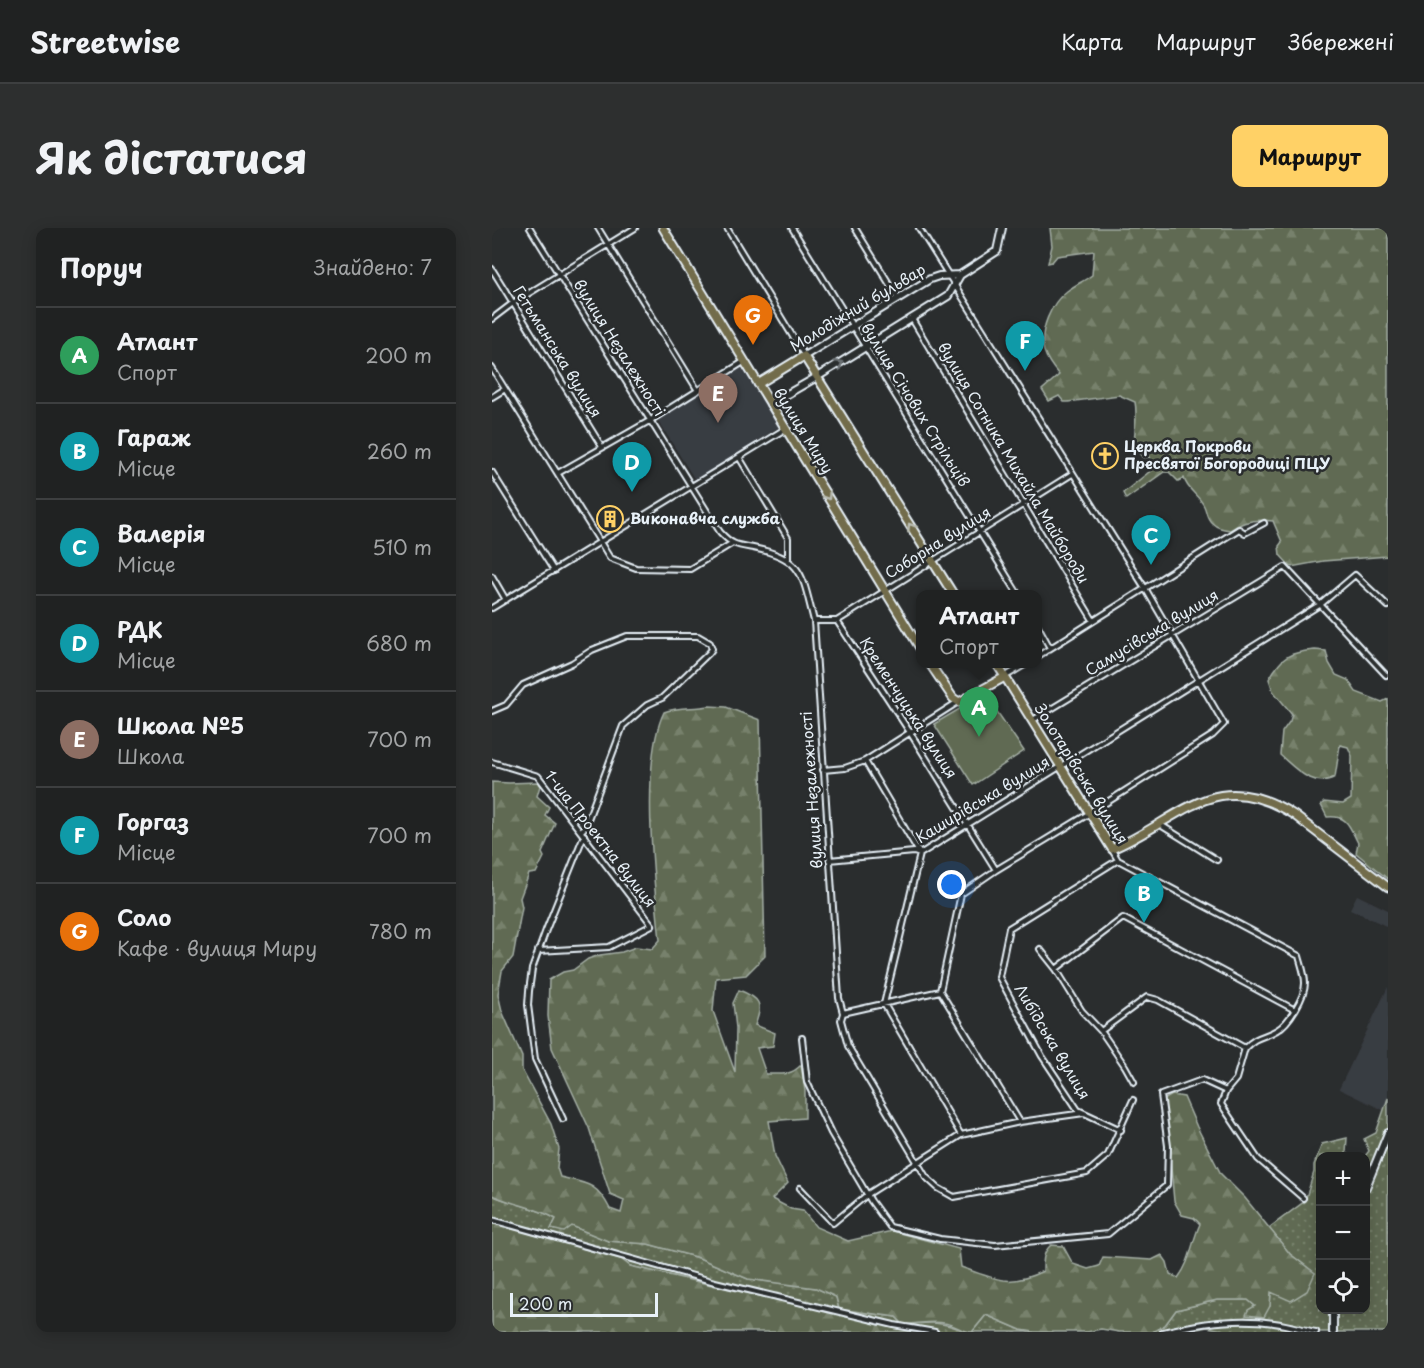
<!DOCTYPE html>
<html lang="uk">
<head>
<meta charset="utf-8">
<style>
  body { margin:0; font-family:"Playpen Sans",sans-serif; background:#2d2f2f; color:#f1f3f6 }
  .controls { position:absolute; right:18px; bottom:18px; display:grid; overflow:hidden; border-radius:12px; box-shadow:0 3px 15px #0003 }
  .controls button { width:54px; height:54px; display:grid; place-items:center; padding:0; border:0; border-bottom:2px solid #3d3f40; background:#202222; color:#f1f3f6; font:30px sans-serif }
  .scale { position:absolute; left:18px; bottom:15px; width:148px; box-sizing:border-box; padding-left:6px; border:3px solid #e8f1f8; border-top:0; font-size:16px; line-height:21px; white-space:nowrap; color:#e8f1f8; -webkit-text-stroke:4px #2a2d2e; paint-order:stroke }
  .you { position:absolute; left:460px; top:657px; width:21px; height:21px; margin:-15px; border:4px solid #fff; border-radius:50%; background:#1a73e8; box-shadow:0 0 0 9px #1a73e833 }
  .badge { display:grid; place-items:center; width:39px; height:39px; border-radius:50%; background:#ffd166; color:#fff; font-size:20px; font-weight:700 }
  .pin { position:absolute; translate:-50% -50px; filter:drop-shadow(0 2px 3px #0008) }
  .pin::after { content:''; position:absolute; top:32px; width:21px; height:18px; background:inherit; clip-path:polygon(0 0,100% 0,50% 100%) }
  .popup { position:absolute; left:424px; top:362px; width:126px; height:78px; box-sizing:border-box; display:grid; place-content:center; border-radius:12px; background:#202222; filter:drop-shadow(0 2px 4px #0005); font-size:20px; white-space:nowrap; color:#a2a4a5 }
  .popup b { font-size:22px; color:#f1f3f6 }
  .popup::after { content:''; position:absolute; left:50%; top:100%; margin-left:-12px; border:12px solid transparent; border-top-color:#202222 }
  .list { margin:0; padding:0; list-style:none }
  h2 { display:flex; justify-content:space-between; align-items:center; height:78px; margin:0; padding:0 24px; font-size:26px }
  h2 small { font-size:20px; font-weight:400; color:#a2a4a5 }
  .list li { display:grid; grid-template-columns:39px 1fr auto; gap:18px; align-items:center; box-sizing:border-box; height:96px; padding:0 24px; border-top:2px solid #3d3f40 }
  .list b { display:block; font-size:22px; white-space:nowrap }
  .list p { margin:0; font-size:20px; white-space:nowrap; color:#a2a4a5 }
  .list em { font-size:20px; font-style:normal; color:#a2a4a5 }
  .icon { flex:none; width:33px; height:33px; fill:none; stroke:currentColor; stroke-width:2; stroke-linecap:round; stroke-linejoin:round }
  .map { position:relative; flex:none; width:896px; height:1104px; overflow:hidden; border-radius:12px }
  header { display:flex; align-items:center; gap:36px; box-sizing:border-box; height:84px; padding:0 30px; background:#202222; border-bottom:2px solid #3d3f40 }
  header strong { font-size:28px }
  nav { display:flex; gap:33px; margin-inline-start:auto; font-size:21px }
  .intro { display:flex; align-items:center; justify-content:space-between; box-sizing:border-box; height:144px; padding:0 36px }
  h1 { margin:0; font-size:42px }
  .button { padding:15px 27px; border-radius:12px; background:#ffd166; color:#111; font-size:21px; font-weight:700 }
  main { display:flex; gap:36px; padding:0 36px }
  aside { flex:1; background:#202222; border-radius:12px; box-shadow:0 3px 15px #0003 }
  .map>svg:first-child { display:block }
</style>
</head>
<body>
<header>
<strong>Streetwise</strong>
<nav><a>Карта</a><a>Маршрут</a><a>Збережені</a></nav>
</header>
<div class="intro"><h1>Як дістатися</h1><a class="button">Маршрут</a></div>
<main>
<aside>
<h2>Поруч<small>Знайдено: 7</small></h2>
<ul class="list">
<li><span class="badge" style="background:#2e9e5b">A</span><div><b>Атлант</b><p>Спорт</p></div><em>200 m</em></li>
<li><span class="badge" style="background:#0f9aa8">B</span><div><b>Гараж</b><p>Місце</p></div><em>260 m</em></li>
<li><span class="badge" style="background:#0f9aa8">C</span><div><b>Валерія</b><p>Місце</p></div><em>510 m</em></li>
<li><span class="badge" style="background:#0f9aa8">D</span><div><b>РДК</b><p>Місце</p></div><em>680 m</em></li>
<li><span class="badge" style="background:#8d6e63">E</span><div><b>Школа №5</b><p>Школа</p></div><em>700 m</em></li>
<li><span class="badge" style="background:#0f9aa8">F</span><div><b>Горгаз</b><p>Місце</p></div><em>700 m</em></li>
<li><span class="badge" style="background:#e8710a">G</span><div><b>Соло</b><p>Кафе · вулиця Миру</p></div><em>780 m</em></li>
</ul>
</aside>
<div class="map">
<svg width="896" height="1104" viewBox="0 0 896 1104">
  <defs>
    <pattern id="grass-dots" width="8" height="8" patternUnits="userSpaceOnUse" patternTransform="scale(1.5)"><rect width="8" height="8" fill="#606b52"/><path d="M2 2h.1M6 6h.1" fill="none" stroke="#77816c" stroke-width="1.8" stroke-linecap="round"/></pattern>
    <pattern id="forest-firs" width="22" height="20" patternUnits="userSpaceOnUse" patternTransform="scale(1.5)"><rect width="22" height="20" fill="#606b52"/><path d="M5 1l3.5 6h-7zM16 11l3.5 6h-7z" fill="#77816c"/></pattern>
  </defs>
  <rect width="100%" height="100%" fill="#2a2d2e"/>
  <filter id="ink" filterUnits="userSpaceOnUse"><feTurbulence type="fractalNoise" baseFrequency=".0167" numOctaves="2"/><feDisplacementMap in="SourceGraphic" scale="12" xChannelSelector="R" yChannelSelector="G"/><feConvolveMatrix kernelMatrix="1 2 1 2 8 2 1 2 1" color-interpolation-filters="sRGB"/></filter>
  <g filter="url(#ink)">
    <path fill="#393c42" d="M 249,139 L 287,199 L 203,252 L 165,191 Z
      M 865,667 L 896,682 L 896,699 L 858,681 Z
      M 896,759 L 896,870 L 891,882 L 847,861 Z"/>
    <path fill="url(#grass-dots)" stroke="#a4aea5" stroke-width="1.5" d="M 896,870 L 896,1104 L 739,1104 L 715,1099 L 691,1104 L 660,1104 L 673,1097 L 684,1082 L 725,1072 L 756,1072 L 763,1078 L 778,1078 L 779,1064 L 823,1045 L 798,1026 L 777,1000 L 813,973 L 822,944 L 822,937 L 830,916 L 855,910 L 854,925 L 858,928 L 828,928 L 828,1082 L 874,1082 L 873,928 L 877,923 L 872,911 L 884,905 Z
      M 0,967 C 21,977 45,979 64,991 L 59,1001 L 80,998 L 116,1013 L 156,1016 L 207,1030 L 256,1051 L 324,1060 L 344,1069 L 347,1081 L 404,1089 L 412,1097 C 439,1094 450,1093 475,1104 L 437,1104 L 336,1084 L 138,1038 L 128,1031 L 0,995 Z
      M 494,1087 L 529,1102 L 542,1104 L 480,1104 Z"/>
    <path fill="url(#forest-firs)" stroke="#a4aea5" stroke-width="1.5" d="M 558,0 L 896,0 L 896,328 L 831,333 L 799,339 L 788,327 L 787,318 L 790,314 L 781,293 C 766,291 750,293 738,302 C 731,301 725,300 720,295 C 714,290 715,284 712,278 C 707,267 695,262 692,250 L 686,253 L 677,244 L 672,244 L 634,271 L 631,265 L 662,240 L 657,229 L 652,230 L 642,219 C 642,204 646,188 643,174 L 627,167 L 576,174 L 572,174 L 567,168 L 557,173 L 550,162 L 567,147 C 561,140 555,132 552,123 C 547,102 559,75 575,63 C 583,57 592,53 600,47 L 602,23 L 565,28 L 560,34 L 556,35 L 560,18 Z
      M 823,422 L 834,423 L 837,435 L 844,447 L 856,452 L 864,464 L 890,474 L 896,471 L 896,651 L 864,625 L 866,615 C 857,598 856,587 835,589 L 829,577 L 832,574 L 851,576 L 859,571 L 860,528 L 856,519 L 848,517 L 843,549 C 821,561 804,541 788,527 L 790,504 L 798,493 L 800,486 L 781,463 L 777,451 C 790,428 798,424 823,422 Z
      M 217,478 L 234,479 L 268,492 L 273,728 L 254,747 L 224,750 L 221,783 L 243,844 L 244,800 L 241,775 L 247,762 C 267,770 272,775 263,797 L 283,805 L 281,818 L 265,820 L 274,846 C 288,846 299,848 309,837 L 313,863 L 313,890 L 277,893 L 283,928 L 296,955 L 280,971 L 299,981 L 311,983 L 324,999 L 356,1013 L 400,1003 L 467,1021 L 469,1039 C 504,1051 516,1060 551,1043 C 551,1032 551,1024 559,1017 L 571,1018 L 581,1036 L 596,1041 L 607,1038 L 611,1029 L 660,1032 L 670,1027 L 675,1034 L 678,1046 L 686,1050 C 699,1033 699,1016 708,996 L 702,990 L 690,987 L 682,973 L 677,918 L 668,874 L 680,867 L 692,869 L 705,899 L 729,946 L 753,970 L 798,1026 L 823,1045 L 815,1063 L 799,1073 L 779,1064 L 778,1078 L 772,1089 L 754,1087 L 756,1082 L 763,1078 L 756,1072 L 725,1072 L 684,1082 L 673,1097 L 660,1104 L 627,1104 L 609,1101 L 595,1104 L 542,1104 L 529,1102 L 494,1087 L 480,1104 C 470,1104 462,1096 452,1095 C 439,1093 425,1095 412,1097 L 404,1089 L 347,1081 L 344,1069 L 324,1060 L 256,1051 L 207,1030 L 156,1016 L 116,1013 L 80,998 L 72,1004 L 59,1001 L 64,991 C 45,979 21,977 0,967 L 0,554 L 17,555 L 45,554 L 48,558 L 45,568 L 57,579 L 53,587 L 63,595 L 50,625 L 52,629 L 44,645 L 37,646 L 28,670 L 30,679 L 21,729 L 10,743 L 6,766 L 10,783 L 30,829 L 30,842 L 59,896 L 67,921 L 65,940 L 68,949 C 95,955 105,955 118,981 L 129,985 L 132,972 L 118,966 L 97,900 L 60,820 L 56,788 L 57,752 L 71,744 L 81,742 L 96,731 L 108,727 L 130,724 L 144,719 L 160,721 L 168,712 C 162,656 148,533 172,484 C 186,478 202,481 217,478 Z
      M 0,995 L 129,1031 L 138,1038 L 336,1084 L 437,1104 L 0,1104 Z"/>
    <path fill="#606b52" stroke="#a4aea5" stroke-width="1.5" d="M 493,466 L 532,523 L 481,557 L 442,496 Z"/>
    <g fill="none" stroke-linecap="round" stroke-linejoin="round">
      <defs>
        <path id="street" d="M 38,0 L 228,304 C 240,317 244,317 261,320 C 312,330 310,347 322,393 L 347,770 L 351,785 L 349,792 L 356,818 L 434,949 L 446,960 L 462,969 L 595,945 L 616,927 L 641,872
          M 106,0 L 205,161
          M 235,0 L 312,127
          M 300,0 L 526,366
          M 363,0 L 406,70
          M 427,0 L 653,360 L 732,496 L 721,507 L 598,585 L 504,642 L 469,666 L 448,763
          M 0,41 L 110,219
          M 0,91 L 21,75 L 143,0
          M 420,91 L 601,392
          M 0,140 L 118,330 L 144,340 L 198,341 L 239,316
          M 0,169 L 13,161
          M 247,229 L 296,310 L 296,331
          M 0,244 L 62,343
          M 66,245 L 159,192 L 253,133
          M 0,348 L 14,372
          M 0,380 L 293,201
          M 322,393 L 345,393 L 580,246
          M 345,393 L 419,506 L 504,642
          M 546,398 L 558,420
          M 546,428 L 747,301 L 753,305 L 772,295
          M 514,448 L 534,436
          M 0,483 L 14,477 L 31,457 L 80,435 L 100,422 L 135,408 L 206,408 L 218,415 L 220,421 L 217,425 L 170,470 L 155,477 L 131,498 L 93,599 L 89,603
          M 541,492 L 793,339 L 894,447
          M 373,533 L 428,626 L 392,776 L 469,907 L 528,894 L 592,885
          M 0,534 L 46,548 L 160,697 L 117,719 L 46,723
          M 331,542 L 353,540 L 373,533 L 466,474
          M 667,596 L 725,632
          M 337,632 L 422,624 L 428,626 L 829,376 L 863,347 L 896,378
          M 626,632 L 517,700 L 507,749 L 550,828 L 586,882 L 629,902
          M 548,721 L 564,741 L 590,783 L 609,803 L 633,838 L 642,854
          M 564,741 L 631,690 L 803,782
          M 448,763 L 528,894
          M 351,785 L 448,763
          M 609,803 L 655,769 L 666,772 L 753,820 C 765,807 772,810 785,802 C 797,795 813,769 813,755 C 813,746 809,736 807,728 L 626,632 L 620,622
          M 310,810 L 315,854 L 339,905 L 379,973 L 398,999 L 448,1011 L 503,1017 L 616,1006 L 675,957 L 676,918 L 669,867 L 710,852 L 734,863
          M 753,820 L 744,851 L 734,863 L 729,876 L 766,931 L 811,970
          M 71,891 L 43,831 L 36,777 L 37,763 L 40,741 L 54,702 L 92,607
          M 308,960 L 341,995 L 376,966 L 469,907
          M 0,992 L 223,1054 L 402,1097 L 443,1104
          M 671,1104 C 707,1095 745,1089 782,1095 C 796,1097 810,1101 824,1104"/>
        <path id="secondary" d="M 312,128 L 438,51 L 447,48 L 468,47
          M 278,176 L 325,149 L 456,68 L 468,47 L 505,23 L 510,0
          M 874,959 L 896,905
          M 841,1104 L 841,1082"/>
        <path id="primary" d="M 171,0 L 428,420
          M 266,156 L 312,128 L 461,366
          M 438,436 L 461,470 L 467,474 L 513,449
          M 505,436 L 620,621 C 689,592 723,536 802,587 L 896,659"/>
      </defs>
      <use href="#street" stroke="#e8f1f8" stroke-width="8"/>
      <use href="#secondary" stroke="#e8f1f8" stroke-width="10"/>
      <use href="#primary" stroke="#e8f1f8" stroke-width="11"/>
      <use href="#street" stroke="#2a2d2e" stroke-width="4"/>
      <use href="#secondary" stroke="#2a2d2e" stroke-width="6"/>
      <use href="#primary" stroke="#726c4b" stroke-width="7"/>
    </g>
    <defs><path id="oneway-chevron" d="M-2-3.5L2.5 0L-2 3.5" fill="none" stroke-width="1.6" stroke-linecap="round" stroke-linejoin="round" transform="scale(1.5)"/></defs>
    <use stroke="#6c7275" href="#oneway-chevron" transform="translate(347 136) rotate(-32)"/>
    <g stroke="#b9bcb3">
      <use href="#oneway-chevron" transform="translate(335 268) rotate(58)"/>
      <use href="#oneway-chevron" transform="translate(419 299) rotate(-122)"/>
    </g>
  </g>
  <defs>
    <symbol id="church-ring" viewBox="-11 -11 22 22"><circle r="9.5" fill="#2a2d2e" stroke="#ffd166" stroke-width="1.5"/><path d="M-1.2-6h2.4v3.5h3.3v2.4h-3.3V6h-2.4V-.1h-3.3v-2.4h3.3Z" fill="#ffd166"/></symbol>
    <symbol id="building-ring" viewBox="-11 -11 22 22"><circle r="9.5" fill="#2a2d2e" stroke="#ffd166" stroke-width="1.5"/><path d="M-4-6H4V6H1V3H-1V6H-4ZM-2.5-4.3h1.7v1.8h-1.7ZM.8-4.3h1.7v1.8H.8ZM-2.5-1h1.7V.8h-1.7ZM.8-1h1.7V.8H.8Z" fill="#ffd166"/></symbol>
  </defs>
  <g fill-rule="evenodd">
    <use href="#church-ring" x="598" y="213" width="30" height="30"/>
    <use href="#building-ring" x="103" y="276" width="30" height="30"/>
  </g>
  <g text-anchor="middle" stroke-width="5" stroke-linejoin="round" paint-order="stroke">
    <g font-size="15" fill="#e8f1f8" stroke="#2a2d2e">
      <text transform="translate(366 80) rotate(-31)" y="5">Молодіжний бульвар</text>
      <text transform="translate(127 120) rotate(58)" y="5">вулиця Незалежності</text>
      <text transform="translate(65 124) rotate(58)" y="5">Гетьманська вулиця</text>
      <text transform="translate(423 177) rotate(58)" y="5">вулиця Січових Стрільців</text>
      <text transform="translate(311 203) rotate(58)" y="5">вулиця Миру</text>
      <text transform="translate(521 235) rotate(59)" y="5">вулиця Сотника Михайла Майбороди</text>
      <text transform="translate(446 315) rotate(-32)" y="5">Соборна вулиця</text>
      <text transform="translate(660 405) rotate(-31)" y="5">Самусівська вулиця</text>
      <text transform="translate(416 480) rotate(57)" y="5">Кременчуцька вулиця</text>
      <text transform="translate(589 546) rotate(58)" y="5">Золотарівська вулиця</text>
      <text transform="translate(320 562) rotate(-94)" y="5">вулиця Незалежності</text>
      <text transform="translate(491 572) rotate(-31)" y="5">Каширівська вулиця</text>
      <text transform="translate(108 611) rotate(52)" y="5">1-ша Проектна вулиця</text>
      <text transform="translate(560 814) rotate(59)" y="5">Либідська вулиця</text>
    </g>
    <g font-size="15" font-weight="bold" fill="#e8f1f8" stroke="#2a2d2e" text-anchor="start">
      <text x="632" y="224">Церква Покрови<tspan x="632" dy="17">Пресвятої Богородиці ПЦУ</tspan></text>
      <text x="138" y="296">Виконавча служба</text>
    </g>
  </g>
</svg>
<div class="controls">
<button>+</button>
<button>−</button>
<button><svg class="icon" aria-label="locate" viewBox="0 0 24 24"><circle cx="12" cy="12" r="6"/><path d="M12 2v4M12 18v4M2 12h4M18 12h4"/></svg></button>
</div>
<div class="scale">200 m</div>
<div class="you"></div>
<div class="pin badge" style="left:487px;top:509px;background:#2e9e5b">A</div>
<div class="popup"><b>Атлант</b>Спорт</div>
<div class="pin badge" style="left:652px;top:695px;background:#0f9aa8">B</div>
<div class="pin badge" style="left:659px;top:337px;background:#0f9aa8">C</div>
<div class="pin badge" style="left:140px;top:264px;background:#0f9aa8">D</div>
<div class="pin badge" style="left:226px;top:195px;background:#8d6e63">E</div>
<div class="pin badge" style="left:533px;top:143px;background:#0f9aa8">F</div>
<div class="pin badge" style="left:261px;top:117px;background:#e8710a">G</div>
</div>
</main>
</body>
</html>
